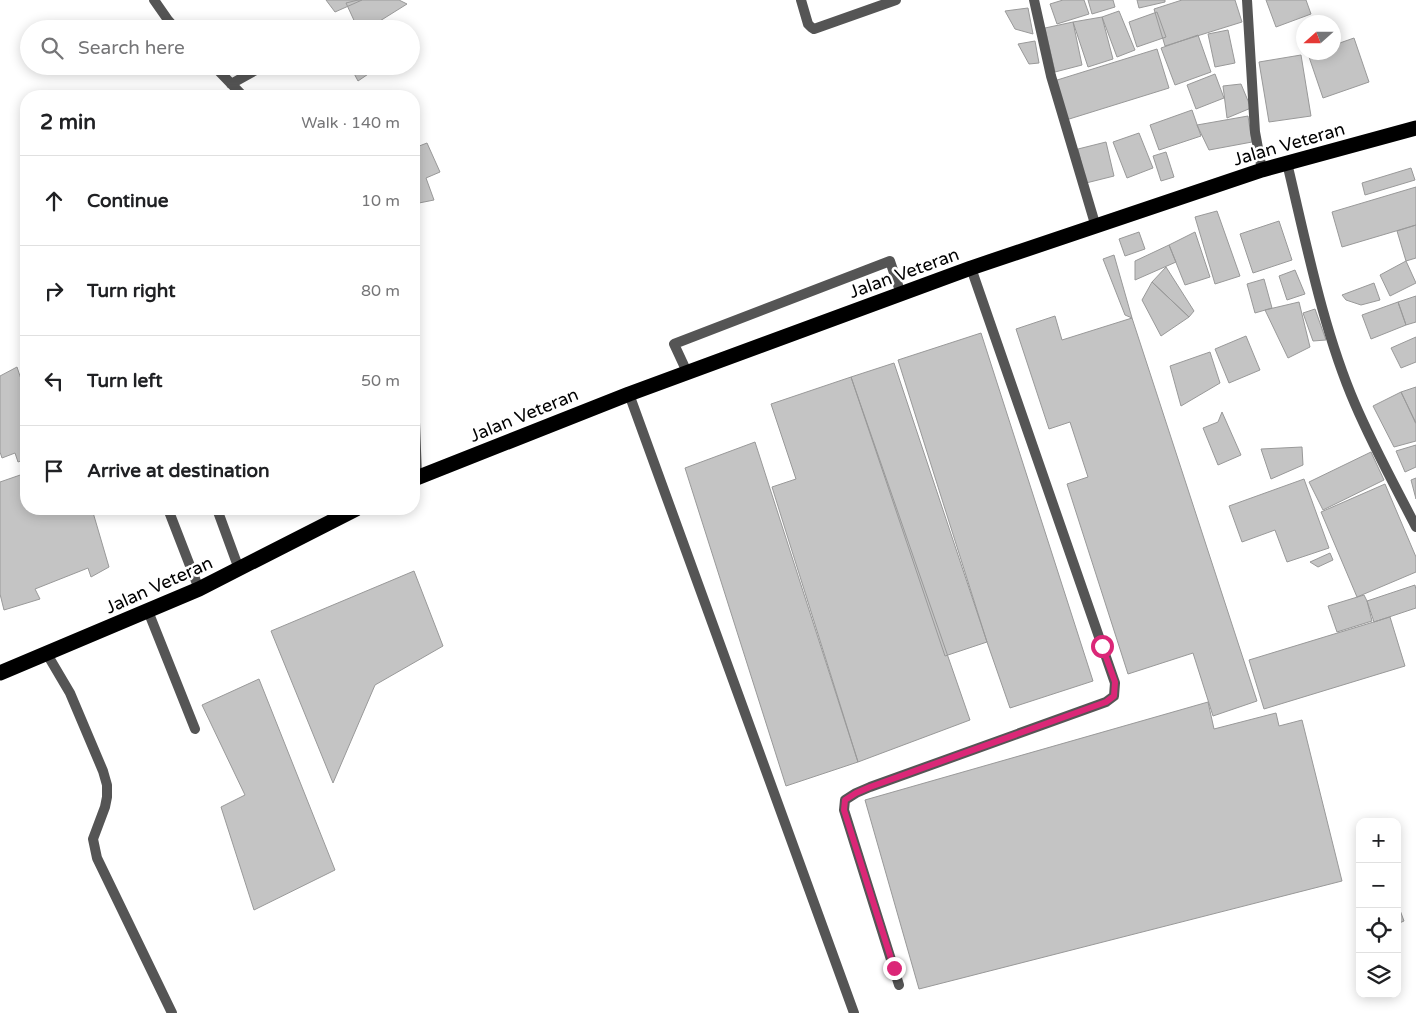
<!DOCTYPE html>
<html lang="en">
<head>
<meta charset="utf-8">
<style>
  body { margin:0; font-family:"Varela Round",sans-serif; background:#f6f6f6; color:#202124 }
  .controls { position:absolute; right:15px; bottom:15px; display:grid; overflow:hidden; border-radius:10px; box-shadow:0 2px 12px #0003 }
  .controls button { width:45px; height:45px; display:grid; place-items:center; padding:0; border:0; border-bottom:1px solid #e0e0e0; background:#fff; color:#202124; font:25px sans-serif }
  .compass { position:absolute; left:1296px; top:15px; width:45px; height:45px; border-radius:50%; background:#fff; box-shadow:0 2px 12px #0003; rotate:249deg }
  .stop { position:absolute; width:15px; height:15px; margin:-11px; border:4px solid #db2777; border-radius:50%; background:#fff }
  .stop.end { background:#db2777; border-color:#fff; box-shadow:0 1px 5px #0008 }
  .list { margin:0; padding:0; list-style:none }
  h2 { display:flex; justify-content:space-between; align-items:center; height:65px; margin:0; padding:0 20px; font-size:21px }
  h2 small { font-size:16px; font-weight:400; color:#757577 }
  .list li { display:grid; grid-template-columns:32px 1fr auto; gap:15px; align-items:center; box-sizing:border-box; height:90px; padding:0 20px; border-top:1px solid #e0e0e0 }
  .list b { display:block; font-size:19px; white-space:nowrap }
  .list em { font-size:16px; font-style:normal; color:#757577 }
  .icon { flex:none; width:28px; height:28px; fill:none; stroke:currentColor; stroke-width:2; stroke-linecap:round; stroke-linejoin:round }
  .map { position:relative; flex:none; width:1416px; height:1013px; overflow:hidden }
  .search { position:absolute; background:#fff; box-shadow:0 2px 12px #0003; left:20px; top:20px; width:400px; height:55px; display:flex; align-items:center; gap:12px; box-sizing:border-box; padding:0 18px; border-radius:28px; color:#757577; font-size:19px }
  .panel { position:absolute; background:#fff; box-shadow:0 2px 12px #0003; left:20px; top:90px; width:400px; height:425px; border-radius:20px }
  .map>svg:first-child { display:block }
</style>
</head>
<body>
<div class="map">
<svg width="1416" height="1013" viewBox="0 0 1416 1013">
  <rect width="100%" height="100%" fill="#fff"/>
  <path fill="#c4c4c4" stroke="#999" d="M 326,0 L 362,0 L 335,12 Z
    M 358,0 L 399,0 L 407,4 L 367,29 L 358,29 L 346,3 Z
    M 1063,0 L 1084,0 L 1089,14 L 1057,24 L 1050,4 Z
    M 1088,0 L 1113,0 L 1115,7 L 1092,14 Z
    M 1137,0 L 1165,0 L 1165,2 L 1139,8 Z
    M 1182,0 L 1235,0 L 1242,22 L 1165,46 L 1154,9 Z
    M 1266,0 L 1306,0 L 1311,14 L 1276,27 Z
    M 1028,8 L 1033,34 L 1015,29 L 1005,11 Z
    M 1119,11 L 1135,50 L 1117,57 L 1102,17 Z
    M 1157,12 L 1166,37 L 1137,47 L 1129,22 Z
    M 1102,17 L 1113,59 L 1088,67 L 1073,22 Z
    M 1073,22 L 1082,65 L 1055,72 L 1045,28 Z
    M 1228,30 L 1235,63 L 1215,67 L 1208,34 Z
    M 1198,35 L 1211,72 L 1175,85 L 1161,48 Z
    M 1354,38 L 1369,82 L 1323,98 L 1308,54 L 1313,52 L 1334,52 L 1334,45 Z
    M 1035,41 L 1039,63 L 1029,64 L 1018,44 Z
    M 1157,49 L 1169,88 L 1066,120 L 1054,81 Z
    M 1301,55 L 1311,116 L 1269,122 L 1259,62 Z
    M 350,66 L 380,66 L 358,81 Z
    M 1215,74 L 1224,98 L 1196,109 L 1187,85 Z
    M 1241,84 L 1251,108 L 1227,118 L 1223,86 Z
    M 1192,110 L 1201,136 L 1159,150 L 1150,125 Z
    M 1248,116 L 1252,142 L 1209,150 L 1197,125 Z
    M 1139,133 L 1153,168 L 1127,178 L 1113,142 Z
    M 1106,142 L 1114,176 L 1086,183 L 1078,149 Z
    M 427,143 L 440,172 L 426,178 L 434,200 L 414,204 L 414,148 Z
    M 1166,152 L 1174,177 L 1161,181 L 1153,156 Z
    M 1411,168 L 1415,180 L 1365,195 L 1362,183 Z
    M 1416,187 L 1416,225 L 1342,247 L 1332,212 Z
    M 1217,211 L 1240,276 L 1215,284 L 1195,217 Z
    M 1279,221 L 1292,260 L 1253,273 L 1240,234 Z
    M 1416,225 L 1416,258 L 1406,261 L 1397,231 Z
    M 1139,232 L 1145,249 L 1125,256 L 1119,239 Z
    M 1195,232 L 1210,277 L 1185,285 L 1169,245 Z
    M 1169,245 L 1176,262 L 1135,280 L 1135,261 Z
    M 1114,255 L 1132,318 L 1125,315 L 1103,259 Z
    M 1406,261 L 1416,283 L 1390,296 L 1380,275 Z
    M 1166,267 L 1194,311 L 1189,317 L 1152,282 Z
    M 1295,270 L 1305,294 L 1287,300 L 1279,276 Z
    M 1264,279 L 1272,308 L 1255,313 L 1247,284 Z
    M 1152,282 L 1189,317 L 1161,336 L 1142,300 Z
    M 1374,283 L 1380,300 L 1361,305 L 1346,300 L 1342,295 Z
    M 1416,296 L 1416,322 L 1406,325 L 1398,302 Z
    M 1299,302 L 1310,347 L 1288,358 L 1265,310 Z
    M 1398,302 L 1406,325 L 1371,339 L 1362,315 Z
    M 1315,309 L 1326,340 L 1313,341 L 1303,313 Z
    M 1055,316 L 1062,340 L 1132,318 L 1257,701 L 1213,716 L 1193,653 L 1128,674 L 1067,484 L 1088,477 L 1070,422 L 1049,429 L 1016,329 Z
    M 981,333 L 1093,681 L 1010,708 L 987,642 L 898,360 Z
    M 1246,336 L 1260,370 L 1229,383 L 1215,349 Z
    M 1416,337 L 1416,362 L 1401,368 L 1391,348 Z
    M 1210,352 L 1220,383 L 1181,406 L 1170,366 Z
    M 894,363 L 987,642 L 945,656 L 851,377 Z
    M 17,367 L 21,379 L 26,377 L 26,459 L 18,462 L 15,453 L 2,458 L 0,452 L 0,376 Z
    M 851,377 L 970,720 L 858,762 L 772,487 L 796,479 L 771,404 Z
    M 1416,387 L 1416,423 L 1401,392 Z
    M 1401,392 L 1416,424 L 1416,441 L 1394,447 L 1373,406 Z
    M 1222,412 L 1241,455 L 1218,465 L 1203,428 L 1218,422 Z
    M 755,442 L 858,762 L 786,786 L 685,468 Z
    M 1416,445 L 1416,467 L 1405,472 L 1396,451 Z
    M 1302,447 L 1303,465 L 1271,479 L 1261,449 Z
    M 1371,452 L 1384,480 L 1323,510 L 1309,482 Z
    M 26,473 L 26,509 L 92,509 L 109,567 L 91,577 L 88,568 L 35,589 L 40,599 L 4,610 L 0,594 L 0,482 Z
    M 1416,478 L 1416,499 L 1411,480 Z
    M 1304,479 L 1329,548 L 1287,562 L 1275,530 L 1242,542 L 1229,506 Z
    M 1385,484 L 1416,557 L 1416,572 L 1357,597 L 1321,512 Z
    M 1330,553 L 1333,560 L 1318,567 L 1310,562 Z
    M 414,571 L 443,646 L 375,685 L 333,783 L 271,631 Z
    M 1415,585 L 1416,590 L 1416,608 L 1374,622 L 1367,601 Z
    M 1364,595 L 1367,601 L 1372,621 L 1337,632 L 1328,606 Z
    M 1390,617 L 1405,666 L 1264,709 L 1249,660 Z
    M 259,679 L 335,870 L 254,910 L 221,807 L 245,795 L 202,705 Z
    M 1208,702 L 1214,729 L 1276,713 L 1279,726 L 1302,720 L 1342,881 L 919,989 L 865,800 Z
    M 1397,902 L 1404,921 L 1397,924 Z"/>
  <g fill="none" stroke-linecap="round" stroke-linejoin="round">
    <path stroke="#555" stroke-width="10" d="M 687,372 L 674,344 L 890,261 L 901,294
      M 168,509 L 199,589
      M 217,509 L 239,569
      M 148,611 L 195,729
      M 899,985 L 844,810 L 845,800 L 856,793 L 870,787 L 1106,702 L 1114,696 L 1115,683 L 971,268"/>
    <path stroke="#555" stroke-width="10" d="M 154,0 L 168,20 L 176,29
      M 801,0 L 808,24 L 811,27 L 814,29 L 896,0
      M 1034,0 L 1051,76 L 1096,227
      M 1247,0 L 1255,132 L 1262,170
      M 214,66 L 243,96
      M 231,84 L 263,66
      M 1287,163 C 1306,242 1323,330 1355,404 C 1373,446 1395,486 1416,527
      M 629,394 L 854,1013
      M 414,395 L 417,477
      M 47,654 L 70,693 L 103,771 L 107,785 L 107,797 L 105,807 L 93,839 L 97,858 L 172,1013"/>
    <path stroke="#000" stroke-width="15" d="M 414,479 L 629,394 L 971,268 L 1262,170 L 1416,128
      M 0,673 L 199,589 L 356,509"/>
  </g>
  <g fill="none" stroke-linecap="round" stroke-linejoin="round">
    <path stroke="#db2777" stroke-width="6" d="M 894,968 L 844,810 L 845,800 L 856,793 L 870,787 L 1106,702 L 1114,696 L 1115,682 L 1102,646"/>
  </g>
  <g text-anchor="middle" stroke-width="5" stroke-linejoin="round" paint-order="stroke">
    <g font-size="18" fill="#000" stroke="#fff">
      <text transform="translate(1289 144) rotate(-16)" y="6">Jalan Veteran</text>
      <text transform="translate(904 273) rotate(-20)" y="6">Jalan Veteran</text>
      <text transform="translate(524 415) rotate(-22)" y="6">Jalan Veteran</text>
      <text transform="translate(159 585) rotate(-24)" y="6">Jalan Veteran</text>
    </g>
  </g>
</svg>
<div class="controls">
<button>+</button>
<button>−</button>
<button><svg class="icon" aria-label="locate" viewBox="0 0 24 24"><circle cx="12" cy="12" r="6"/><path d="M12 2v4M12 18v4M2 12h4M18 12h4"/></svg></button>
<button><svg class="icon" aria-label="layers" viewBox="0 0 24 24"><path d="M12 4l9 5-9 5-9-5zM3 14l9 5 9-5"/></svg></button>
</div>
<svg class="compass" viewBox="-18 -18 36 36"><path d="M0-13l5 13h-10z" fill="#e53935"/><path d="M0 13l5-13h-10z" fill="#757577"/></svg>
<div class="stop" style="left:1102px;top:646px"></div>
<div class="stop end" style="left:894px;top:968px"></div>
<div class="search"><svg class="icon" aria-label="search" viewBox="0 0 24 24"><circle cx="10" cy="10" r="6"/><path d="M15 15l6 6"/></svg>Search here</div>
<section class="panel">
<h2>2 min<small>Walk · 140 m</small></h2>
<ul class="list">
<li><svg class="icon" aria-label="ahead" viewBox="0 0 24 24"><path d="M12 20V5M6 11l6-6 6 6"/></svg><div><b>Continue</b></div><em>10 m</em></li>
<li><svg class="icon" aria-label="right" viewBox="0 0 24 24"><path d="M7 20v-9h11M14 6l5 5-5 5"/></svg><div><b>Turn right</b></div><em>80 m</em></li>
<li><svg class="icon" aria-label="left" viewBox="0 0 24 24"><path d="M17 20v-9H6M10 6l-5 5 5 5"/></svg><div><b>Turn left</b></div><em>50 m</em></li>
<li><svg class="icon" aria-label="arrive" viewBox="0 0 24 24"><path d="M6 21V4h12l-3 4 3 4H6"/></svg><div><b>Arrive at destination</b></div></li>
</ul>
</section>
</div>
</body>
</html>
